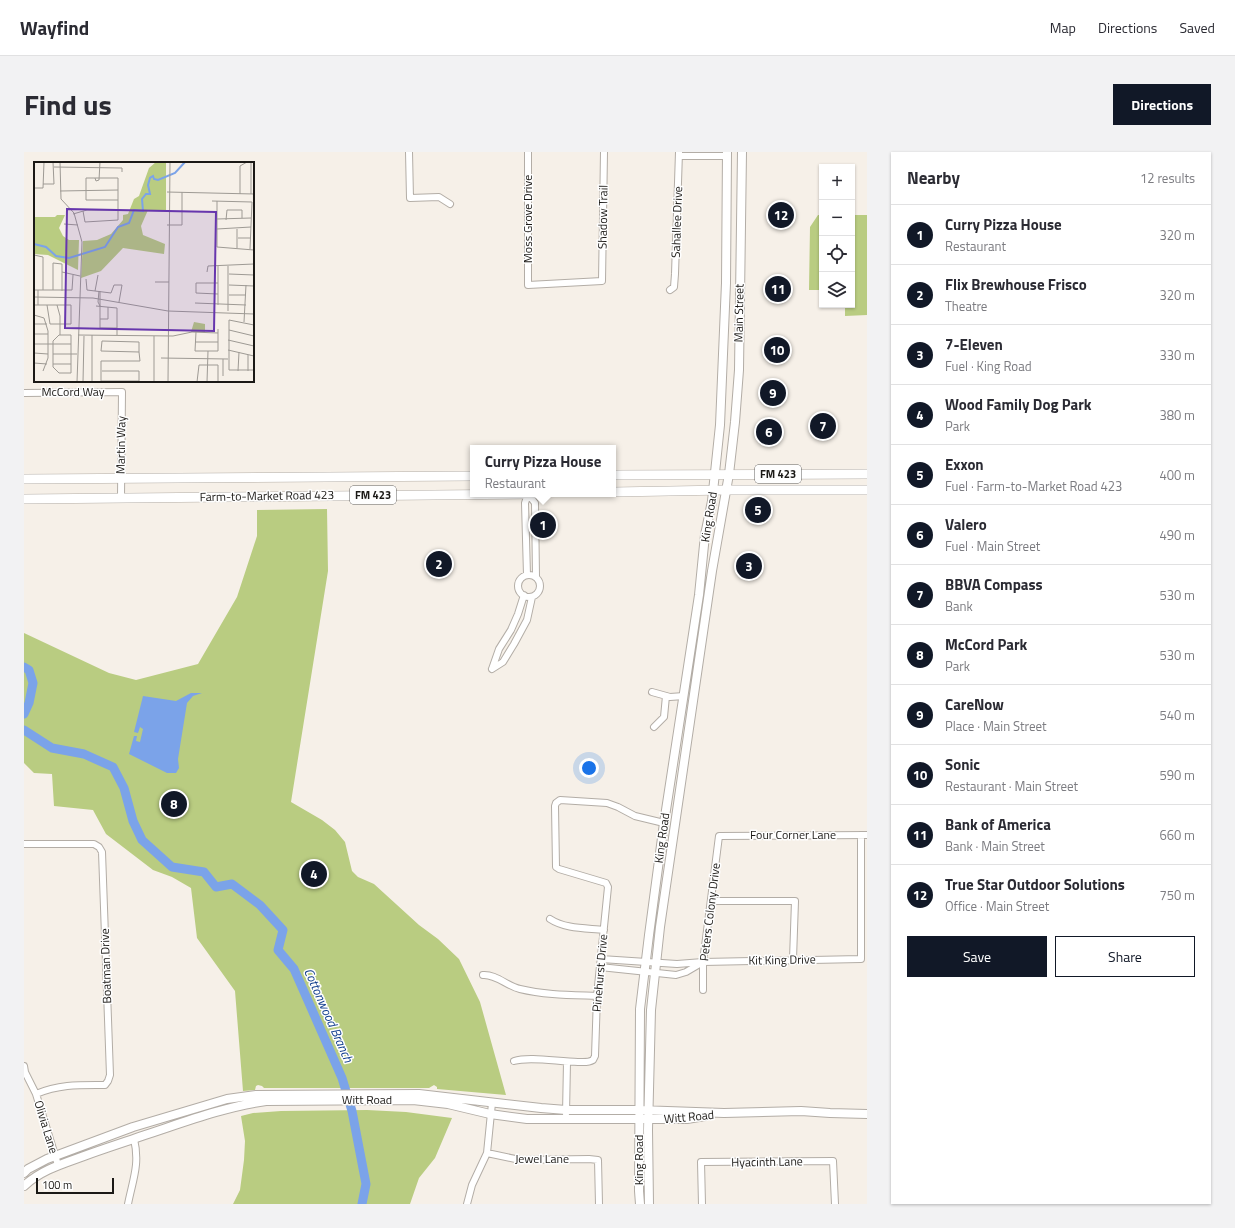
<!DOCTYPE html>
<html lang="en">
<head>
<meta charset="utf-8">
<style>
  body { margin:0; font-family:"Titillium Web",sans-serif; background:#f2f2f3; color:#2b2b33 }
  .controls { position:absolute; right:12px; top:12px; display:grid; overflow:hidden; border-radius:0px; box-shadow:0 1px 3px #0004 }
  .controls button { width:36px; height:36px; display:grid; place-items:center; padding:0; border:0; border-bottom:1px solid #e1e1e2; background:#fff; color:#2b2b33; font:20px sans-serif }
  .scale { position:absolute; left:12px; bottom:10px; width:78px; box-sizing:border-box; padding-left:4px; border:2px solid #1b1916; border-top:0; font-size:11px; line-height:14px; white-space:nowrap; color:#1b1916; -webkit-text-stroke:3px #fefefe; paint-order:stroke }
  .you { position:absolute; left:565px; top:616px; width:14px; height:14px; margin:-10px; border:3px solid #fff; border-radius:50%; background:#1a73e8; box-shadow:0 0 0 6px #1a73e833 }
  .badge { display:grid; place-items:center; width:26px; height:26px; border-radius:50%; background:#111827; color:#fff; font-size:13px; font-weight:700 }
  .pin { position:absolute; translate:-50% -50%; border:2px solid #fff; box-shadow:0 1px 4px #0006 }
  .popup { position:absolute; left:446px; top:293px; width:146px; height:52px; box-sizing:border-box; display:grid; place-content:center; border-radius:0px; background:#fff; filter:drop-shadow(0 1px 3px #0005); font-size:13px; white-space:nowrap; color:#7c7c81 }
  .popup b { font-size:15px; color:#2b2b33 }
  .popup::after { content:''; position:absolute; left:50%; top:100%; margin-left:-8px; border:8px solid transparent; border-top-color:#fff }
  .list { margin:0; padding:0; list-style:none }
  h2 { display:flex; justify-content:space-between; align-items:center; height:52px; margin:0; padding:0 16px; font-size:17px }
  h2 small { font-size:13px; font-weight:400; color:#7c7c81 }
  .list li { display:grid; grid-template-columns:26px 1fr auto; gap:12px; align-items:center; box-sizing:border-box; height:60px; padding:0 16px; border-top:1px solid #e1e1e2 }
  .list b { display:block; font-size:15px; white-space:nowrap }
  .list p { margin:0; font-size:13px; white-space:nowrap; color:#7c7c81 }
  .list em { font-size:13px; font-style:normal; color:#7c7c81 }
  .actions { display:flex; gap:8px; padding:12px 16px }
  .actions a { flex:1; padding:9px 0; border:1px solid #111827; border-radius:0px; text-align:center; font-size:14px; color:#111827 }
  .actions .main { background:#111827; color:#fff }
  .icon { flex:none; width:22px; height:22px; fill:none; stroke:currentColor; stroke-width:2; stroke-linecap:round; stroke-linejoin:round }
  .map { position:relative; flex:none; width:843px; height:1052px; overflow:hidden; border-radius:0px }
  header { display:flex; align-items:center; gap:24px; box-sizing:border-box; height:56px; padding:0 20px; background:#fff; border-bottom:1px solid #e1e1e2 }
  header strong { font-size:19px }
  nav { display:flex; gap:22px; margin-inline-start:auto; font-size:14px }
  .intro { display:flex; align-items:center; justify-content:space-between; box-sizing:border-box; height:96px; padding:0 24px }
  h1 { margin:0; font-size:28px }
  .button { padding:10px 18px; border-radius:0px; background:#111827; color:#fff; font-size:14px; font-weight:700 }
  main { display:flex; gap:24px; padding:0 24px }
  aside { flex:1; background:#fff; border-radius:0px; box-shadow:0 1px 3px #0004 }
  .map>svg:first-child { display:block }
</style>
</head>
<body>
<header>
<strong>Wayfind</strong>
<nav><a>Map</a><a>Directions</a><a>Saved</a></nav>
</header>
<div class="intro"><h1>Find us</h1><a class="button">Directions</a></div>
<main>
<div class="map">
<svg width="843" height="1052" viewBox="0 0 843 1052">
  <rect width="100%" height="100%" fill="#f6f0e8"/>
  <path fill="#b9cc81" d="M 794,63 L 798,63 L 798,138 L 785,138 L 786,75 Z
    M 828,63 L 843,63 L 843,163 L 821,164 L 821,153 L 828,153 Z
    M 303,357 L 304,419 L 267,650 L 298,668 L 311,678 L 321,690 L 328,719 L 334,725 L 350,732 L 395,773 L 414,787 L 435,807 L 456,850 L 482,943 L 413,937 L 413,935 L 410,933 L 405,936 L 240,936 L 238,934 L 234,933 L 232,934 L 231,938 L 219,939 L 211,839 L 173,786 L 167,736 L 148,725 L 129,718 L 82,682 L 69,658 L 30,654 L 28,622 L 10,621 L 0,611 L 0,481 L 85,521 L 112,528 L 174,512 L 213,445 L 233,384 L 233,358 Z
    M 343,958 L 382,960 L 428,966 L 411,1006 L 395,1026 L 386,1052 L 209,1052 L 216,1038 L 220,1008 L 221,989 L 217,964 L 229,961 L 257,959 Z"/>
  <path fill="#7ba3e9" d="M 167,541 L 178,541 L 169,544 L 163,551 L 154,607 L 155,616 L 152,621 L 143,621 L 105,602 L 110,584 L 113,584 L 112,589 L 116,590 L 119,577 L 116,575 L 114,581 L 110,580 L 119,544 L 152,549 Z"/>
  <g fill="none" stroke-linecap="round" stroke-linejoin="round">
    <path stroke="#7ba3e9" stroke-width="9" d="M 0,515 L 5,518 L 9,531 L 5,551 L 0,562
      M 0,578 L 28,596 L 60,602 L 89,615 L 100,636 L 109,669 L 118,688 L 148,715 L 180,720 L 192,735 L 208,732 L 236,753 L 259,778 L 254,798 L 270,817 L 318,926 L 328,959 L 342,1032 L 338,1052"/>
    <defs>
      <path id="street" d="M 385,0 L 386,46 L 415,45 L 426,52
        M 504,0 L 504,133 L 578,129 L 580,0
        M 655,4 L 703,4
        M 646,138 L 650,135 L 651,122 L 655,0
        M 0,241 L 98,240 L 97,345
        M 504,342 L 511,351 L 512,424
        M494 434a11 11 0 1 1 22 0a11 11 0 1 1-22 0Z
        M 503,423 L 501,351 L 504,342
        M 468,517 L 479,510 L 490,492 L 503,468 L 508,445
        M 468,517 L 475,497 L 487,478 L 494,462 L 500,443
        M 628,540 L 646,545 L 660,544
        M 630,575 L 640,565 L 642,544
        M 0,692 L 70,692 L 75,695 L 78,700 L 86,923 L 84,929 L 81,933 C 56,933 36,932 12,942
        M 687,749 L 771,749 L 769,807
        M 526,767 C 541,777 563,776 580,778
        M 679,810 L 837,807 L 837,683
        M 576,815 L 652,823 L 662,820 L 679,810 L 653,812 L 577,807
        M 459,823 C 472,822 483,834 496,837 C 521,843 547,843 573,844
        M 679,838 L 679,810 L 695,684 L 843,683
        M 490,909 C 506,904 535,910 554,910 C 559,910 564,911 569,908 L 571,904 L 573,844 L 584,735 L 582,731 L 535,717 L 532,715 L 531,654 L 532,651 L 536,648 L 583,651 L 594,655 L 611,664 L 640,671
        M 0,914 L 1,920 L 12,942 L 34,1013
        M 542,962 L 543,910
        M 463,1001 L 496,1008 L 565,1007 L 574,1008 L 575,1052
        M 104,1052 C 109,1027 116,1012 110,987
        M 443,1052 L 448,1033 L 463,1001 L 468,951
        M 678,1052 L 677,1010 L 809,1009 L 811,1052"/>
      <path id="secondary" d="M 0,1021 L 4,1017 L 23,1007 L 109,975 L 203,947 L 232,943 L 395,942 L 517,956 L 542,958 L 615,958 L 700,961 L 777,959 L 806,961 L 843,962
        M 0,1034 C 17,1018 38,1012 60,1004 C 79,997 98,991 118,984 C 158,971 199,955 242,949 L 389,948 L 424,952 L 466,962 L 503,967 L 663,967 L 681,964
        M 616,1052 L 615,1039 L 616,857 L 625,783 L 640,671 L 675,443 L 681,383 L 688,349 L 696,273 L 702,131 L 703,0
        M 625,1052 L 624,978 L 627,858 L 636,775 L 688,419 L 705,322 L 711,270 L 715,218 L 718,0"/>
      <path id="primary" d="M 589,323 L 843,322
        M 0,327 L 449,324
        M 589,340 L 702,338 L 843,338
        M 0,347 L 510,342"/>
    </defs>
    <use href="#street" stroke="#b3ada6" stroke-width="8"/>
    <use href="#secondary" stroke="#b3ada6" stroke-width="10"/>
    <use href="#primary" stroke="#b3ada6" stroke-width="10"/>
    <use href="#street" stroke="#fff" stroke-width="6"/>
    <use href="#secondary" stroke="#fff" stroke-width="8"/>
    <use href="#primary" stroke="#fff" stroke-width="9"/>
  </g>
  <g text-anchor="middle" stroke-width="3" stroke-linejoin="round" paint-order="stroke">
    <g fill="#fefefe" stroke="#5f5e5c" stroke-width="1">
      <rect x="731" y="313" width="46" height="18" rx="3"/>
      <rect x="326" y="334" width="46" height="18" rx="3"/>
    </g>
    <g font-size="11" font-weight="bold" fill="#1b1916">
      <text x="754" y="326">FM 423</text>
      <text x="349" y="347">FM 423</text>
    </g>
    <g font-size="12" fill="#1b1916" stroke="#fefefe">
      <text transform="translate(579 65) rotate(-89)" y="4">Shadow Trail</text>
      <text transform="translate(504 67) rotate(-90)" y="4">Moss Grove Drive</text>
      <text transform="translate(653 70) rotate(-88)" y="4">Sahallee Drive</text>
      <text transform="translate(715 161) rotate(-89)" y="4">Main Street</text>
      <text x="49" y="244">McCord Way</text>
      <text transform="translate(97 293) rotate(-89)" y="4">Martin Way</text>
      <text transform="translate(243 344) rotate(-1)" y="4">Farm-to-Market Road 423</text>
      <text transform="translate(685 365) rotate(-81)" y="4">King Road</text>
      <text x="769" y="687">Four Corner Lane</text>
      <text transform="translate(638 686) rotate(-82)" y="4">King Road</text>
      <text transform="translate(686 760) rotate(-83)" y="4">Peters Colony Drive</text>
      <text transform="translate(758 808) rotate(-1)" y="4">Kit King Drive</text>
      <text transform="translate(82 814) rotate(-92)" y="4">Boatman Drive</text>
      <text transform="translate(576 821) rotate(-85)" y="4">Pinehurst Drive</text>
      <text x="343" y="952">Witt Road</text>
      <text transform="translate(665 965) rotate(-5)" y="4">Witt Road</text>
      <text transform="translate(22 975) rotate(73)" y="4">Olivia Lane</text>
      <text x="518" y="1011">Jewel Lane</text>
      <text transform="translate(615 1008) rotate(-90)" y="4">King Road</text>
      <text transform="translate(743 1010) rotate(-1)" y="4">Hyacinth Lane</text>
    </g>
    <g font-size="13" font-style="italic" fill="#103d8d" stroke="#fefefe">
      <text transform="translate(305 863) rotate(66)" y="5">Cottonwood Branch</text>
    </g>
  </g>
  <g transform="translate(10 10)">
    <rect width="220" height="220" fill="#f6f0e8"/>
    <path d="M 122,0 L 132,0 L 132,48 L 114,48 L 107,64 L 109,73 L 131,82 L 130,92 L 89,86 L 67,109 L 47,116 L 49,79 L 63,78 L 77,72 L 89,58 L 89,53 L 94,52 L 100,37 L 105,34 L 115,6 ZM 23,53 L 31,53 L 25,66 L 29,74 L 35,78 L 45,78 L 44,108 L 14,93 L 0,92 L 0,55 L 21,55 ZM 160,160 L 171,162 L 171,170 L 157,170 Z" fill="#b9cc81"/>
    <path fill="none" stroke="#7ba3e9" stroke-width="2" d="M 0,82 L 12,85 L 22,94 L 35,96 L 71,85 L 84,65 L 95,61 L 100,48 L 109,49 L 108,37 L 112,32 L 116,32 L 114,23 L 116,16 L 119,14 L 120,17 L 124,18 L 141,11 L 151,0"/>
    <path fill="none" stroke="#9e9a94" stroke-width="1" d="M 26,0 L 27,37 L 40,51 L 48,80 L 43,220M 217,0 L 217,32M 20,5 L 88,6 L 88,10M 61,16 L 62,19 L 65,18 L 66,0M 9,22 L 20,22 L 19,0M 0,26 L 9,26 L 10,0M 26,29 L 84,28M 133,30 L 220,32M 206,32 L 206,4 L 213,0M 178,39 L 218,40 L 216,87M 183,39 L 183,85 L 220,88M 49,49 L 51,60 L 84,58 L 84,16 L 52,16 L 52,38 L 84,38M 39,52 L 53,48 L 84,48M 183,57 L 217,56M 192,58 L 193,48 L 208,48 L 208,56M 30,62 L 44,63M 133,63 L 148,63 L 148,30M 183,67 L 217,65M 204,76 L 217,76M 203,86 L 203,67M 0,93 L 9,95 L 9,128M 184,104 L 184,143M 28,110 L 46,114M 173,110 L 174,104 L 220,102M 195,112 L 220,113M 52,117 L 53,128 L 77,131 L 80,123 L 88,123 L 85,140M 121,120 L 135,120M 184,121 L 162,121 L 162,131 L 184,132M 195,123 L 220,124M 0,128 L 38,128 L 39,113M 19,128 L 19,101 L 28,102 L 28,129M 61,129 L 64,113M 65,129 L 64,140 L 66,144 L 66,129M 195,133 L 212,133M 0,135 L 59,136 L 134,149M 161,141 L 212,143M 0,143 L 37,143 L 37,162 L 16,162 L 13,143M 4,143 L 4,128M 23,143 L 26,154 L 26,173M 62,144 L 83,146 L 83,173M 66,144 L 66,166 L 83,166M 134,149 L 220,152M 194,149 L 194,104M 0,153 L 10,156 L 14,169 L 14,196 L 9,209M 66,157 L 74,157 L 74,145M 210,160 L 212,123M 0,162 L 13,162M 220,163 L 195,158 L 195,208 L 220,208M 195,168 L 220,174M 162,170 L 161,189 L 184,189 L 184,167M 0,172 L 14,172M 25,173 L 37,173 L 37,211 L 25,211 L 19,205 L 19,179 ZM 44,173 L 139,174 L 158,170 L 184,171M 194,178 L 220,184M 162,180 L 184,180M 0,182 L 37,182M 194,188 L 220,194M 0,191 L 14,192M 19,192 L 43,192M 127,196 L 194,197M 0,201 L 13,202M 19,202 L 37,202M 68,209 L 105,209 L 105,220M 204,209 L 205,190M 214,209 L 214,193M 189,214 L 189,197M 67,219 L 105,219M 49,220 L 50,174M 58,220 L 58,173M 67,220 L 67,199 L 106,199 L 105,190 L 105,180 L 68,179 L 67,189 L 105,190M 120,220 L 120,174M 134,220 L 136,0M 163,220 L 165,203 L 184,203 L 184,220M 173,220 L 174,189"/>
    <path fill="#6736ad" fill-opacity="0.15" stroke="#6736ad" stroke-width="2" d="M 33,47 L 182,50 L 180,169 L 31,166 Z"/>
    <rect width="220" height="220" fill="none" stroke="#1b1916" stroke-width="2"/>
  </g>
</svg>
<div class="controls">
<button>+</button>
<button>−</button>
<button><svg class="icon" aria-label="locate" viewBox="0 0 24 24"><circle cx="12" cy="12" r="6"/><path d="M12 2v4M12 18v4M2 12h4M18 12h4"/></svg></button>
<button><svg class="icon" aria-label="layers" viewBox="0 0 24 24"><path d="M12 4l9 5-9 5-9-5zM3 14l9 5 9-5"/></svg></button>
</div>
<div class="scale">100 m</div>
<div class="you"></div>
<div class="pin badge" style="left:519px;top:373px">1</div>
<div class="popup"><b>Curry Pizza House</b>Restaurant</div>
<div class="pin badge" style="left:415px;top:412px">2</div>
<div class="pin badge" style="left:725px;top:414px">3</div>
<div class="pin badge" style="left:290px;top:722px">4</div>
<div class="pin badge" style="left:734px;top:358px">5</div>
<div class="pin badge" style="left:745px;top:280px">6</div>
<div class="pin badge" style="left:799px;top:274px">7</div>
<div class="pin badge" style="left:150px;top:652px">8</div>
<div class="pin badge" style="left:749px;top:241px">9</div>
<div class="pin badge" style="left:753px;top:198px">10</div>
<div class="pin badge" style="left:754px;top:137px">11</div>
<div class="pin badge" style="left:757px;top:63px">12</div>
</div>
<aside>
<h2>Nearby<small>12 results</small></h2>
<ul class="list">
<li><span class="badge">1</span><div><b>Curry Pizza House</b><p>Restaurant</p></div><em>320 m</em></li>
<li><span class="badge">2</span><div><b>Flix Brewhouse Frisco</b><p>Theatre</p></div><em>320 m</em></li>
<li><span class="badge">3</span><div><b>7-Eleven</b><p>Fuel · King Road</p></div><em>330 m</em></li>
<li><span class="badge">4</span><div><b>Wood Family Dog Park</b><p>Park</p></div><em>380 m</em></li>
<li><span class="badge">5</span><div><b>Exxon</b><p>Fuel · Farm-to-Market Road 423</p></div><em>400 m</em></li>
<li><span class="badge">6</span><div><b>Valero</b><p>Fuel · Main Street</p></div><em>490 m</em></li>
<li><span class="badge">7</span><div><b>BBVA Compass</b><p>Bank</p></div><em>530 m</em></li>
<li><span class="badge">8</span><div><b>McCord Park</b><p>Park</p></div><em>530 m</em></li>
<li><span class="badge">9</span><div><b>CareNow</b><p>Place · Main Street</p></div><em>540 m</em></li>
<li><span class="badge">10</span><div><b>Sonic</b><p>Restaurant · Main Street</p></div><em>590 m</em></li>
<li><span class="badge">11</span><div><b>Bank of America</b><p>Bank · Main Street</p></div><em>660 m</em></li>
<li><span class="badge">12</span><div><b>True Star Outdoor Solutions</b><p>Office · Main Street</p></div><em>750 m</em></li>
</ul>
<div class="actions"><a class="main">Save</a><a>Share</a></div>
</aside>
</main>
</body>
</html>
